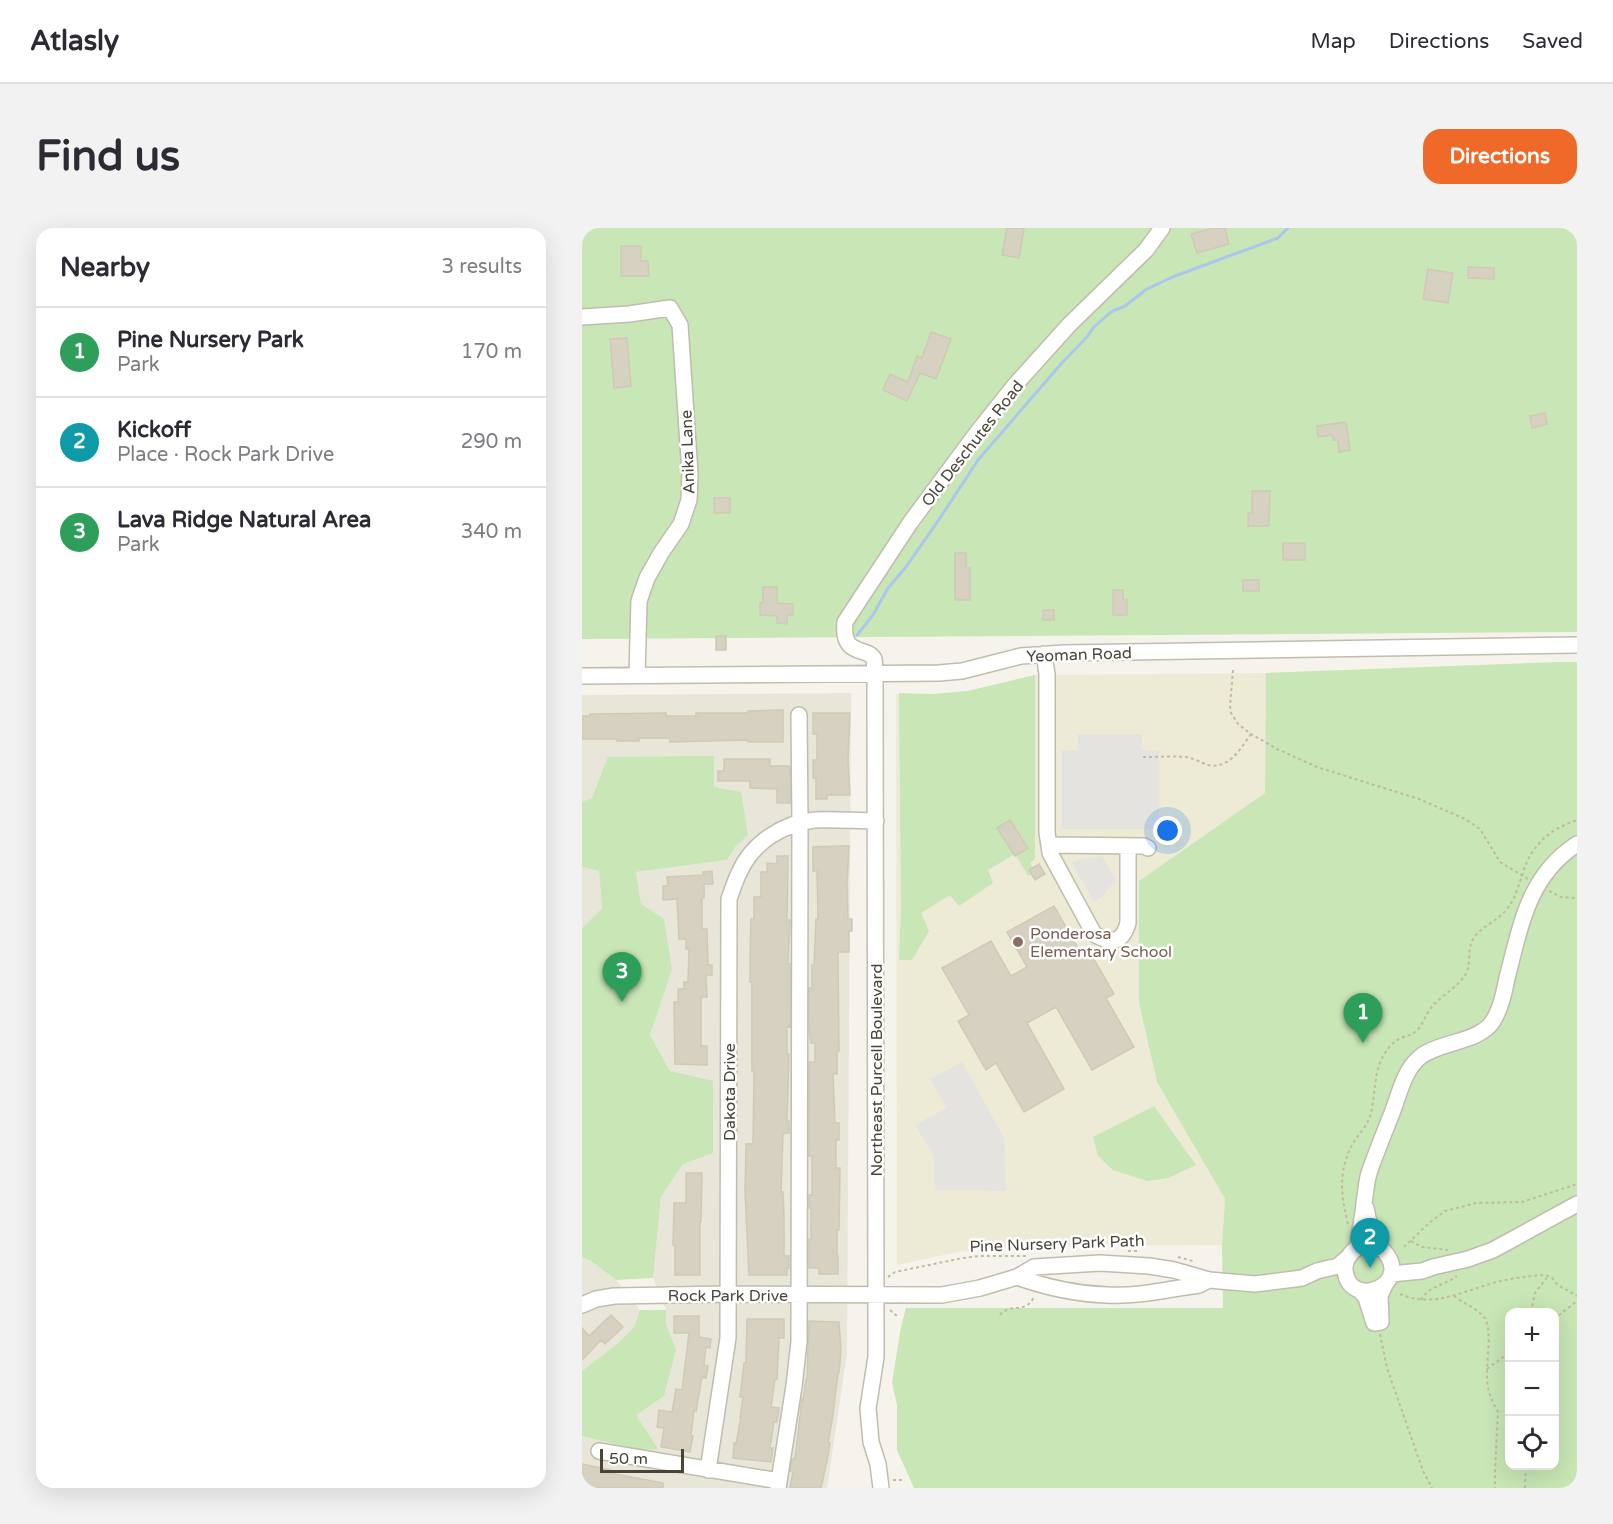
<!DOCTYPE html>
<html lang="en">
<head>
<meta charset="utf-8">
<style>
  body { margin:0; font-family:"Varela Round",sans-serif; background:#f2f2f3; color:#2b2b33 }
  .controls { position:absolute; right:18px; bottom:18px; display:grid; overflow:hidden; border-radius:12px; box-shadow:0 6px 24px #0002 }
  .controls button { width:54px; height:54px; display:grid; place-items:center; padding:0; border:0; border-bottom:2px solid #e1e1e2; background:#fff; color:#2b2b33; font:30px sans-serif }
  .scale { position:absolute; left:18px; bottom:15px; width:84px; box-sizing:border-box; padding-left:6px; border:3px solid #494539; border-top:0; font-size:16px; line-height:21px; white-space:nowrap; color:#494539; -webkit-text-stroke:4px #fff; paint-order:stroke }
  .you { position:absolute; left:586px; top:603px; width:21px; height:21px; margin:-15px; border:4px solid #fff; border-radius:50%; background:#1a73e8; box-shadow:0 0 0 9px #1a73e833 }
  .badge { display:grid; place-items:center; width:39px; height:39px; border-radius:50%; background:#ef6928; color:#fff; font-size:20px; font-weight:700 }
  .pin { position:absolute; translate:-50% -50px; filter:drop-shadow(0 2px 3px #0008) }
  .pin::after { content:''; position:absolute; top:32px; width:21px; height:18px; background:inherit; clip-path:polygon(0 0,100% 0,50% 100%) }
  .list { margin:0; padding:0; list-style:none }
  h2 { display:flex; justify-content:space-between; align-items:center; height:78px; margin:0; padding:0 24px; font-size:26px }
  h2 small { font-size:20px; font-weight:400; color:#7c7c81 }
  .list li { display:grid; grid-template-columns:39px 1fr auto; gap:18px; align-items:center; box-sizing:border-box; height:90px; padding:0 24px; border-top:2px solid #e1e1e2 }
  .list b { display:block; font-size:22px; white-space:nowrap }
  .list p { margin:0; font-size:20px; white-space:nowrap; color:#7c7c81 }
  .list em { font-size:20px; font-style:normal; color:#7c7c81 }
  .icon { flex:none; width:33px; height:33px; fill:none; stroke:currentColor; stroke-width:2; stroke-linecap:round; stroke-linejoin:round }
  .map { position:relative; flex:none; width:995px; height:1260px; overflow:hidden; border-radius:18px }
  header { display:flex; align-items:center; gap:36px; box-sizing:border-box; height:84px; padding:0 30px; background:#fff; border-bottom:2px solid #e1e1e2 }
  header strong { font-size:28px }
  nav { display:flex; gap:33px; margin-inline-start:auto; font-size:21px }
  .intro { display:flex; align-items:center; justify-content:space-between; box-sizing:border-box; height:144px; padding:0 36px }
  h1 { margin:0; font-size:42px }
  .button { padding:15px 27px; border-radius:18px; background:#ef6928; color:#fff; font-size:21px; font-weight:700 }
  main { display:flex; gap:36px; padding:0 36px }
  aside { flex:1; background:#fff; border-radius:18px; box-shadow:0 6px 24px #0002 }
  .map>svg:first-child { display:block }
</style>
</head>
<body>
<header>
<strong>Atlasly</strong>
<nav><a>Map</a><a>Directions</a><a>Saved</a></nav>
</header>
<div class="intro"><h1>Find us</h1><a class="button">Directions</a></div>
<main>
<aside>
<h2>Nearby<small>3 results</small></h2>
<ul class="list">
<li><span class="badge" style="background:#2e9e5b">1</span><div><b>Pine Nursery Park</b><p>Park</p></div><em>170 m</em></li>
<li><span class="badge" style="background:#0f9aa8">2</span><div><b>Kickoff</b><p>Place · Rock Park Drive</p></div><em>290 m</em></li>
<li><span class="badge" style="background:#2e9e5b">3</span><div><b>Lava Ridge Natural Area</b><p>Park</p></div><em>340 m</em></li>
</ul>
</aside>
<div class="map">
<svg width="995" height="1260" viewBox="0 0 995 1260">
  <rect width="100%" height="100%" fill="#f5f3eb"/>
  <path fill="#e8e6d9" d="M 269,465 L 265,1125 L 245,1260 L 0,1260 L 0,1208 L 57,1222 L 53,1187 L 94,1121 L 84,1096 L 84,1082 L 71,1050 L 79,969 L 101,936 L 88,843 L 68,807 L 90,742 L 59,676 L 54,644 L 145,632 L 154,618 L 166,607 L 132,559 L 131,528 L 0,574 L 0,467 Z
    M 0,639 L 17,643 L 20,680 L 0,700 Z
    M 0,1029 L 9,1033 L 34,1052 L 58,1082 L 52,1099 L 35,1116 L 0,1143 Z"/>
  <path fill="#edead6" d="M 684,445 L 683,565 L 557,653 L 557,775 L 575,854 L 643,971 L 640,1017 L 451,1018 L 376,1024 L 315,1037 L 314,466 L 350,466 L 386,463 L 453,447 Z"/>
  <path fill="#c8e6b6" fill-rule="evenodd" d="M 0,0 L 995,0 L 995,404 L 0,411 Z
    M 977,434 L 995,434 L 995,1260 L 332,1260 L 315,1222 L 315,1177 L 310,1155 L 319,1099 L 324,1080 L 641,1080 L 640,1017 L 643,971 L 575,854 L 557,775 L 557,653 L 683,565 L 684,445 ZM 927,1084 L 972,1084 L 972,1238 L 927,1238 Z
    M 453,447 L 453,631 L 448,635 L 453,644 L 446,648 L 433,626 L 406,642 L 411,655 L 377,678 L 368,667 L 339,685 L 347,703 L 330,732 L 317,732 L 319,680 L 317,465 L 350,466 L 386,463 Z
    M 132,528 L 132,559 L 159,564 L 166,607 L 154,618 L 145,632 L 54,644 L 59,676 L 82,691 L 90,742 L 68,807 L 88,843 L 131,853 L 131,925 L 101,936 L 79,969 L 71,1050 L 34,1052 L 9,1033 L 0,1029 L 0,700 L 20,680 L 17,643 L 0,639 L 0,574 L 10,570 L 26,529 Z
    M 572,878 L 614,937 L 586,950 L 565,953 L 531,942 L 516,928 L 511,909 Z
    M 58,1082 L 84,1082 L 84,1096 L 94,1121 L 82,1168 L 54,1187 L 76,1221 L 57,1222 L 0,1208 L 0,1143 L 35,1116 L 52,1099 Z"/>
  <path fill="#e4e3df" d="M 496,506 L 560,506 L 560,522 L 577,523 L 577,601 L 480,601 L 480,522 L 496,522 Z
    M 520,628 L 534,652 L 520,669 L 512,674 L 490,635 L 496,632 Z
    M 380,834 L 422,910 L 424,963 L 353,962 L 352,928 L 333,897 L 365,880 L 348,851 Z"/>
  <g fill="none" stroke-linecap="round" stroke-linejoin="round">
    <path stroke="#abc7ed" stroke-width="3" d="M 275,407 L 291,387 L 306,360 L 324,339 L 358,290 L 396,232 L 479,136 L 505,109 L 511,100 L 529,84 L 543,78 L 565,61 L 593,48 L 696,10 L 706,0"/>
  </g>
  <path fill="#d6d1c1" stroke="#d0cab4" stroke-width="1.5" d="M 425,0 L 442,0 L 437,30 L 420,27 Z
    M 631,0 L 643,0 L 647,16 L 615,25 L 609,6 Z
    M 39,18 L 59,18 L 59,33 L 66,33 L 67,48 L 39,48 Z
    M 886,39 L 912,40 L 912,51 L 886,50 Z
    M 846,41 L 871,45 L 866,75 L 841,71 Z
    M 349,104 L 369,111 L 354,151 L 338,145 L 325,173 L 301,162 L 308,146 L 326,154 L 335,128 L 340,130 Z
    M 45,110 L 49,158 L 32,160 L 28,111 Z
    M 963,185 L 965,196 L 950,200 L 948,188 Z
    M 764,194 L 768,222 L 757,224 L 756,212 L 751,212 L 750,207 L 736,209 L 735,198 Z
    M 670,263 L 688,263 L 687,298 L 666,298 L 666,285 L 670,285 Z
    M 132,270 L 148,270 L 148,285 L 132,285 Z
    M 701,315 L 723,315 L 723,332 L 701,332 Z
    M 373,325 L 384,325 L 384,340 L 388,340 L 388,372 L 373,372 Z
    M 661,352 L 677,352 L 677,363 L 661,363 Z
    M 181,359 L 195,359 L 195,375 L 211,376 L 211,387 L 205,387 L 205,396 L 195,395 L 195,388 L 178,387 L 178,375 L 181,375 Z
    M 531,362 L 541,362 L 541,371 L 545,371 L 545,387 L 531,387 Z
    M 461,382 L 472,382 L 472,392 L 461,392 Z
    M 134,408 L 144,408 L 144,422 L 134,422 Z
    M 201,482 L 201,514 L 166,514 L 166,512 L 88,514 L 88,510 L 57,510 L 57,513 L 35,513 L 35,511 L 0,511 L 0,488 L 8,488 L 8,486 L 84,485 L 84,488 L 114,488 L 114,485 L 166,485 L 166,483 Z
    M 231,485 L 268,485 L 266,532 L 268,567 L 245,567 L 245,571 L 234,571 L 234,550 L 231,550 L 231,532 L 235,532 L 235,506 L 231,506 Z
    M 142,531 L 188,531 L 188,538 L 208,538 L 208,575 L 195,575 L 195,561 L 168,560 L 168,553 L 136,553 L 136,543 L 142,543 Z
    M 428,592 L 446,620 L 433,628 L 415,600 Z
    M 257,618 L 267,618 L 265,657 L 266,691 L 270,691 L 270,703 L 267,703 L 267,724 L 256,724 L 257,823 L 255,823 L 255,846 L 251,846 L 253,895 L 257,895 L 257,912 L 254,912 L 254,940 L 258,940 L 257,1002 L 255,1002 L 255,1028 L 256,1028 L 256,1046 L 237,1046 L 237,1040 L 227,1040 L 227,1011 L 229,1011 L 229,980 L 227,980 L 227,967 L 230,967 L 230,928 L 227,928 L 227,834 L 233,834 L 233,815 L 229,815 L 227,800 L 227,760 L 230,760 L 230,737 L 232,737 L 234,691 L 236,691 L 235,643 L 231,643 L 231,619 Z
    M 195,628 L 206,628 L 205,692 L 208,692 L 206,736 L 208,736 L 208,799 L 205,799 L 205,826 L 207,826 L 205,893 L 207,893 L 207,905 L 201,905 L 199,964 L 201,964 L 202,987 L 202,1028 L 207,1028 L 207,1040 L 205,1040 L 205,1047 L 167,1047 L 163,964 L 164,916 L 171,916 L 172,843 L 170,843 L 170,754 L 168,754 L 168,729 L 169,691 L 172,691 L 172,669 L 179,669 L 179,644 L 185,644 L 185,635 L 195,636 Z
    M 457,636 L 463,646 L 453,652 L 447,642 Z
    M 130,643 L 131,656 L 122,656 L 122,670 L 120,670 L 120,701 L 125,701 L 126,737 L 130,737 L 130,747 L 124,747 L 125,769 L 119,769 L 119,818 L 125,818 L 125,837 L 93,836 L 92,774 L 96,774 L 96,761 L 102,761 L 102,754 L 106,754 L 107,721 L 104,721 L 104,711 L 97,711 L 95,671 L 81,672 L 81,658 L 86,658 L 85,649 L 122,647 L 121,644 Z
    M 472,678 L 499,725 L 506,721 L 532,766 L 524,770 L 552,819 L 510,842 L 474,779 L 445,795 L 482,861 L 442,884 L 414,835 L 404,842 L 376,793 L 387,787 L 360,740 L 409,713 L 429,748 L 445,739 L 425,704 Z
    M 104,945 L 120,945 L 119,994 L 118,994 L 118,1047 L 93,1047 L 93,1017 L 91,1017 L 92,975 L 104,975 Z
    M 29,1087 L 41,1099 L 23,1116 L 19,1112 L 0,1132 L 0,1100 L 7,1108 Z
    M 92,1088 L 117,1088 L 117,1109 L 129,1111 L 128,1120 L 124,1119 L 122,1137 L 126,1138 L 124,1150 L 120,1149 L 114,1183 L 112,1183 L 109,1208 L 111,1208 L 108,1224 L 79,1219 L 82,1200 L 75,1199 L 77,1182 L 90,1184 L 94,1161 L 100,1162 L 107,1105 L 92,1105 Z
    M 165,1091 L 202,1091 L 202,1110 L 197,1110 L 195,1151 L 193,1151 L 189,1179 L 197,1180 L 195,1194 L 192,1194 L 188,1220 L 191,1220 L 189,1234 L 151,1230 L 152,1215 L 154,1216 L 159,1189 L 158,1189 L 161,1169 L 158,1169 L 162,1135 L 164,1135 Z
    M 227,1093 L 257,1094 L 259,1122 L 257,1145 L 256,1145 L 251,1187 L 246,1215 L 248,1215 L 246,1228 L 239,1260 L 208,1260 L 211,1244 L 208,1243 L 210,1231 L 213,1231 L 220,1171 L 221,1172 L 224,1151 L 225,1151 Z
    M 0,1236 L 29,1242 L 28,1245 L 81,1255 L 81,1260 L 0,1260 Z"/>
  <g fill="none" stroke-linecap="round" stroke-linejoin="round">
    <defs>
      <path id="minor" d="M 0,89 L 47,86 L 88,80 L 98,97 L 108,246 L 107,272 L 99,296 L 79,325 L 65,350 L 57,373 L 55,448
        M 462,426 L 465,446 L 465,604 L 468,625 L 512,706 C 529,716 540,716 546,695 L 546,618
        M 0,448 L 357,445 L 380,443 L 439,428 L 482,425 L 995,417
        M 467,617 L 562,618 L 566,620
        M 784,980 L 792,1019
        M 776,1019 L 783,1018 L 800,1021 C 835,1056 767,1084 763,1042 C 762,1032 768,1025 776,1019 C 777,1004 781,990 782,975 C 784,964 784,955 787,945 C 794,925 802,905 810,885 C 817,867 822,842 838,829 C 858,813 897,815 911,793 C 919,780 922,765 925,750 C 939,697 946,648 995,616
        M 809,1046 L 840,1043 L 851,1039 L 886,1031 L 911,1022 L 995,976
        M 435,1049 C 463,1059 495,1066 525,1067 C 556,1069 587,1061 617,1057 L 627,1052
        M 778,1062 L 784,1070 L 792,1095 L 799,1094 L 798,1068 L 803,1057
        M 0,1077 L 14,1071 L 32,1068 L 146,1066 L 360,1067 L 398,1060 L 435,1049 L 452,1039 L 518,1035 L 567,1038 L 592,1042 L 627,1052 L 673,1056 L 720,1050 L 735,1043 L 756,1038 L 765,1030
        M 17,1223 L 197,1253
        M 126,1242 L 146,1110 L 147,671 C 150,663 153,653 157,645 C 170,615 201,595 233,592 C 253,591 274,593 294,593
        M 196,1260 L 212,1158 L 217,1114 L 218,595 L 217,487
        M 299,1260 L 296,1236 L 289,1214 L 286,1180 L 294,1129 L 294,1101 L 293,446 C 292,442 293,435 292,431 C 286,418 259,430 263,394 L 328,295 L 394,206 L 433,157 L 487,97 L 564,22 L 580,0"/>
    </defs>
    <use href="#minor" stroke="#c0bdae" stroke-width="18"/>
    <path stroke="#c1bba0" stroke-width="2" stroke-dasharray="3 3" stroke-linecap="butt" d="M 651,442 L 648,478 L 649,485 L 656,496 L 669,506 L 695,521 L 735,539 L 837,571 L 883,591 L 898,601 L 918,634 L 946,651
      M 561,529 C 575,529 590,528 604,529 C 612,530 619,535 626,537 C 647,542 659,520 669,506
      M 967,663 L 979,669 L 995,670
      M 766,996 C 759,968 756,944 770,917 C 776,906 786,898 789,885 C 793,868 792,849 799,832 C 803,824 809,815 817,811 C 822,808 828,808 833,804 C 840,799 843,788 848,781 C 857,769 872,762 881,750 C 891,739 884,723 891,711 C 899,698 916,693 925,681 C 933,671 936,659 940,648 C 948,618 966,602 995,592
      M 829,1013 L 840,1019 L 866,1022
      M 822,1019 L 847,995 L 863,983 L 894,975 L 940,974 L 995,956
      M 546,1023 L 558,1023
      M 596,1029 L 611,1033
      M 306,1049 L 313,1044 L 381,1030 L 398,1028 L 444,1028
      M 818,1066 C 851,1081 883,1062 915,1054 C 931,1050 947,1048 963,1047 L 969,1049 L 976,1057 L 995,1068
      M 872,1068 C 881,1075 894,1080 902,1089 C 911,1102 904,1134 905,1149 C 905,1162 910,1174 916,1184 L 913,1243 L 913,1260
      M 839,1072 C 846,1058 864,1057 875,1048
      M 308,1082 L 315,1088
      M 949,1084 L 953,1065 L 966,1048
      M 418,1087 C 429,1074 443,1087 452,1069
      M 972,1091 L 995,1073
      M 798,1106 L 805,1140 L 841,1243 L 850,1260
      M 905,1141 L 927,1125
      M 311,1252 L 320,1252
      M 943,1260 L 944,1238"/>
    <use href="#minor" stroke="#fff" stroke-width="15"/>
  </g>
  <circle fill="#8d6e63" stroke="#fff" stroke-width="2" cx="436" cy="714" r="6"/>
  <g text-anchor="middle" stroke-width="5" stroke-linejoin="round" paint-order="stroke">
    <g font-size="16" fill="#494539" stroke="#fff">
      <text transform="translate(390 215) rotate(-52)" y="6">Old Deschutes Road</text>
      <text transform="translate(105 224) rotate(-92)" y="6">Anika Lane</text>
      <text transform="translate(497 426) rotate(-2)" y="6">Yeoman Road</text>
      <text transform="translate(294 842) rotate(-90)" y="6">Northeast Purcell Boulevard</text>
      <text transform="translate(147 864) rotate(-90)" y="6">Dakota Drive</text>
      <text transform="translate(475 1015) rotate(-2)" y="6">Pine Nursery Park Path</text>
      <text x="146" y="1073">Rock Park Drive</text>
    </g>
    <g font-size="16" fill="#785e54" stroke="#fff" text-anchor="start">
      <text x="448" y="711">Ponderosa<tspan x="448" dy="18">Elementary School</tspan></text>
    </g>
  </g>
</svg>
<div class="controls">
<button>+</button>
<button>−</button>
<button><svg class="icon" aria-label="locate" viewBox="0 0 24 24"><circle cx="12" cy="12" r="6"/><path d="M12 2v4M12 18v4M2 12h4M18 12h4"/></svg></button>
</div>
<div class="scale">50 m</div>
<div class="you"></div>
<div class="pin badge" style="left:781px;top:815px;background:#2e9e5b">1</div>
<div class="pin badge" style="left:788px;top:1040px;background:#0f9aa8">2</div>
<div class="pin badge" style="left:40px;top:774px;background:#2e9e5b">3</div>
</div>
</main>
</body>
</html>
